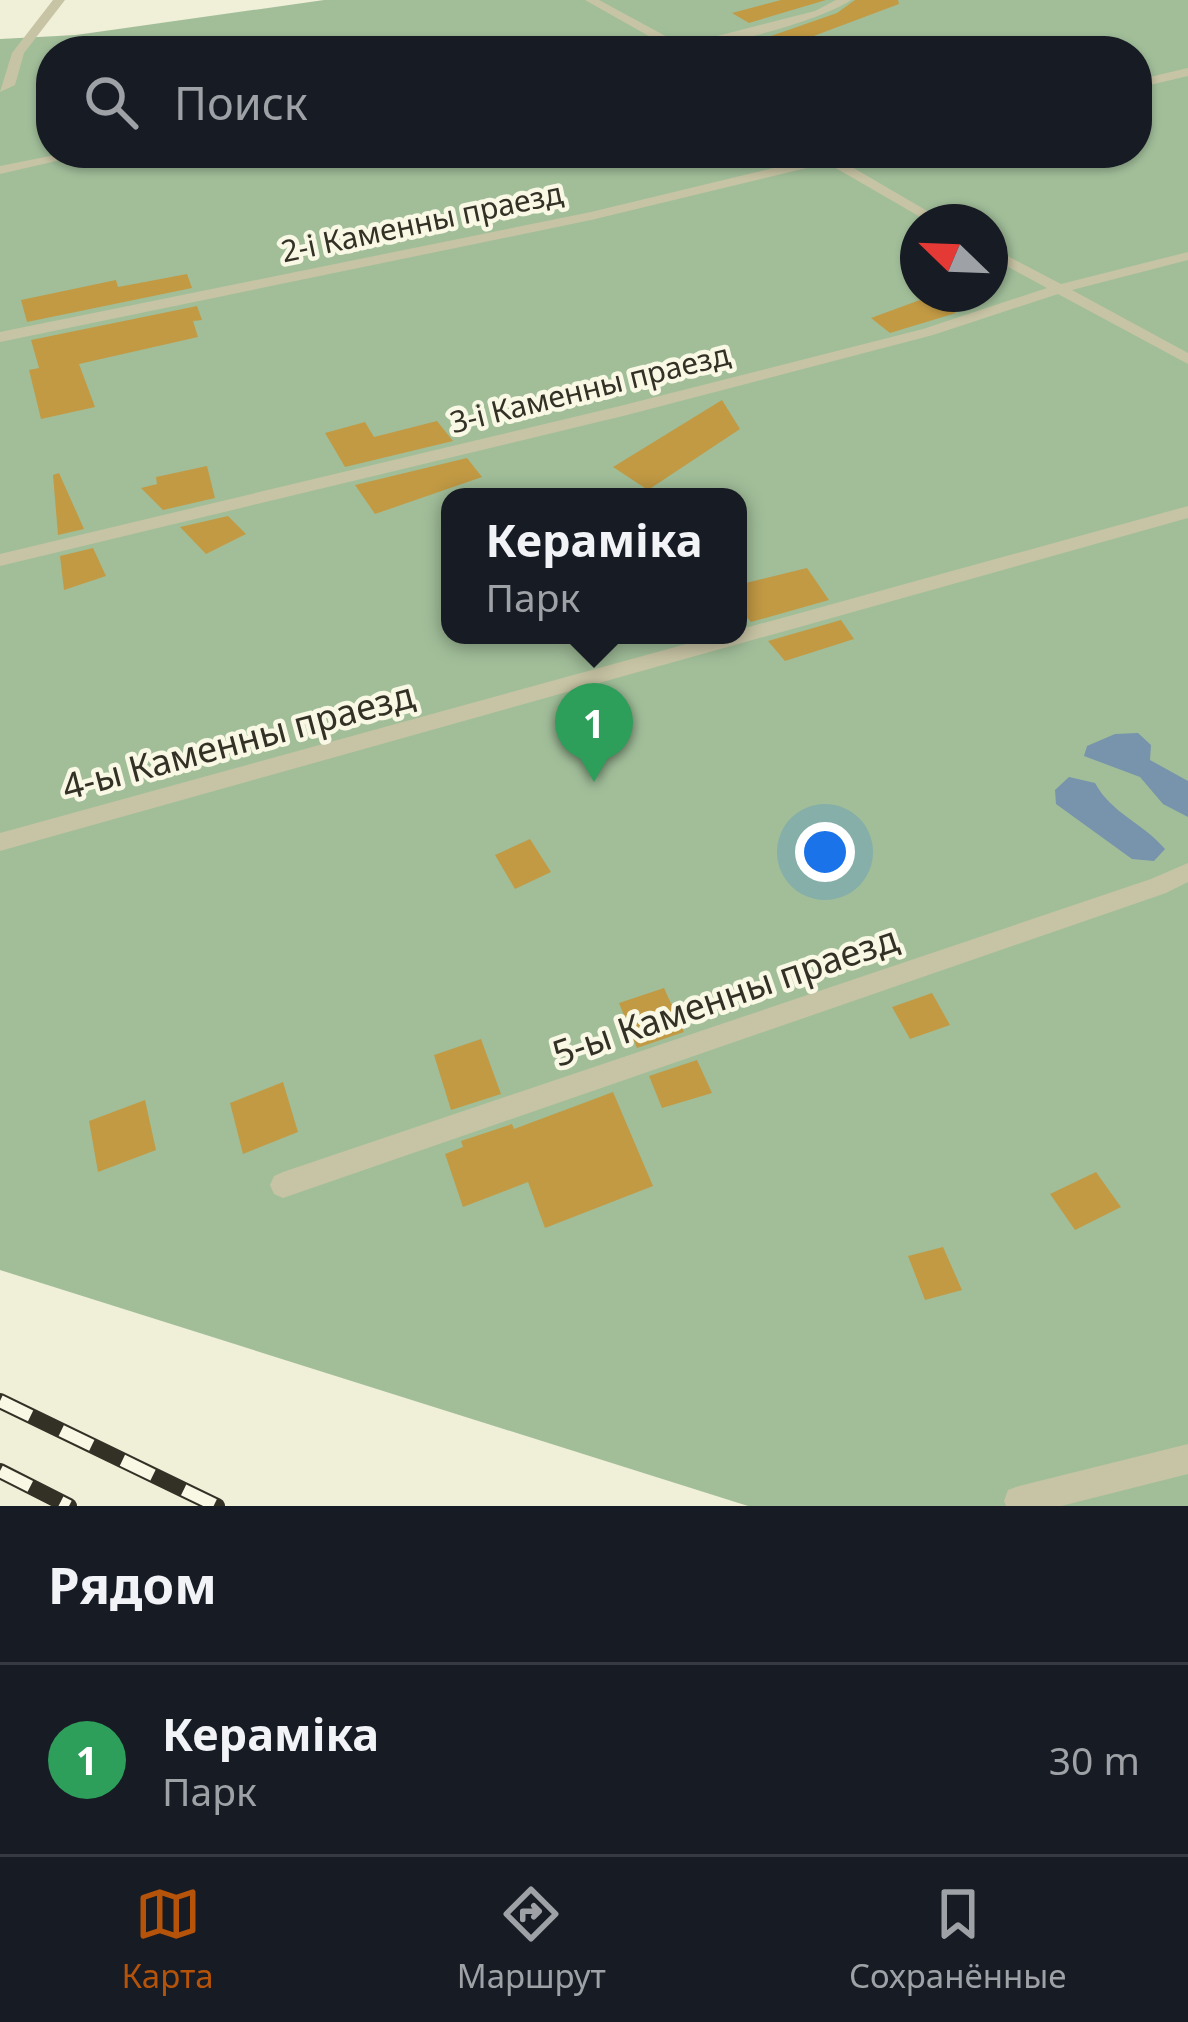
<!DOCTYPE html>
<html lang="ru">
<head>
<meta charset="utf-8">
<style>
  body { margin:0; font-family:"Noto Sans",sans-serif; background:#242831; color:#f1f3f6 }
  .compass { position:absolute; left:900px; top:204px; width:108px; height:108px; border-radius:50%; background:#171b24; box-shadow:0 3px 9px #0004; rotate:293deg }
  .you { position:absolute; left:825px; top:852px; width:42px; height:42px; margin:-30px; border:9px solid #fff; border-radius:50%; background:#1a73e8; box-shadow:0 0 0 18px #1a73e833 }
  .badge { display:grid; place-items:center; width:78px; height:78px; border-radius:50%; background:#b45309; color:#fff; font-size:39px; font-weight:700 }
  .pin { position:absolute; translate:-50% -99px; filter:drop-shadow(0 3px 6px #0008) }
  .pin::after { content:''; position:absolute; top:63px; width:42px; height:36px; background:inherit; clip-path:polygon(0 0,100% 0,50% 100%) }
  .popup { position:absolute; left:441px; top:488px; width:306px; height:156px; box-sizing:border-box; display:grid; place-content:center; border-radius:24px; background:#171b24; filter:drop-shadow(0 3px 9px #0005); font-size:39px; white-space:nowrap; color:#9ea1a6 }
  .popup b { font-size:45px; color:#f1f3f6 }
  .popup::after { content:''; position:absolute; left:50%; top:100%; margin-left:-24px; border:24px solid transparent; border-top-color:#171b24 }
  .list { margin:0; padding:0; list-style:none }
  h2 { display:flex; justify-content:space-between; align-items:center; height:156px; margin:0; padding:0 48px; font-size:51px }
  h2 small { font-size:39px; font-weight:400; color:#9ea1a6 }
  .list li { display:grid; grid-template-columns:78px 1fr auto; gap:36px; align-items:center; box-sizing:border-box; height:192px; padding:0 48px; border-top:3px solid #363941 }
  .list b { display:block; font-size:45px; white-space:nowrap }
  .list p { margin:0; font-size:39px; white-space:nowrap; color:#9ea1a6 }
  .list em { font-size:39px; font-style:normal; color:#9ea1a6 }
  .icon { flex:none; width:66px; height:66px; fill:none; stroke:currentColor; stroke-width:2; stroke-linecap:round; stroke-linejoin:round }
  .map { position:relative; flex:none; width:1188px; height:1506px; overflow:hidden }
  .search { position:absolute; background:#171b24; box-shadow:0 3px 9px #0004; left:36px; right:36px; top:36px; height:132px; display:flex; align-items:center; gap:30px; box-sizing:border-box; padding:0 42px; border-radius:48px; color:#9ea1a6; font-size:45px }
  .sheet { height:348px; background:#171b24 }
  nav { display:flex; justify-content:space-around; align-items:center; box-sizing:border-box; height:168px; border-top:3px solid #363941; background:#171b24; font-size:33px; color:#9ea1a6 }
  nav a { display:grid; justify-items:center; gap:6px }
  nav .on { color:#b45309 }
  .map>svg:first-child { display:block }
</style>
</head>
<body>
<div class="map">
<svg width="1188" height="1506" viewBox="0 0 1188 1506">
  <rect width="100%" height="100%" fill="#f0efd8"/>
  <path fill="#a1be99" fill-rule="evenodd" d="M 324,0 L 1188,0 L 1188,1506 L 748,1506 L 0,1270 L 0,39 L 76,35 ZM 51,51 L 1137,51 L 1137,153 L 51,153 ZM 918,222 L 990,222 L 990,294 L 918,294 ZM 450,497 L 738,497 L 738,635 L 450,635 Z"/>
  <path fill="#7893ac" d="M 1138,733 L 1151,745 L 1150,760 L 1188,781 L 1188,817 L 1163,804 L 1140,777 L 1084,756 L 1087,746 L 1115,734 Z
    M 1069,777 L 1095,783 C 1112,814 1142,822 1165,849 L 1154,861 L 1132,859 L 1056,804 L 1055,790 Z"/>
  <path fill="#c29a44" d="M 781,0 L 826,0 L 749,23 L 732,13 Z
    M 855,0 L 898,0 L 899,4 L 787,46 L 771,36 L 837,13 Z
    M 187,274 L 192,288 L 27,322 L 21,300 L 116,280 L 118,287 Z
    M 928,297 L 956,313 L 890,333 L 871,318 Z
    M 197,306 L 202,320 L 193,321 L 198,337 L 79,364 L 95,407 L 41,419 L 29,370 L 39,368 L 31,340 Z
    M 722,400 L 740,429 L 648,490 L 613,467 Z
    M 437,421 L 453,441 L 345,467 L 325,433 L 365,422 L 374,437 Z
    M 467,458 L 482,477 L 375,514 L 355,485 Z
    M 207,466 L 215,498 L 163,510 L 141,488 L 157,484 L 156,477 Z
    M 59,473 L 84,529 L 58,535 L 53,475 Z
    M 228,516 L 246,534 L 206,554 L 180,527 Z
    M 93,548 L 106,576 L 64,590 L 60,556 Z
    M 807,568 L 829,600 L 751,622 L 738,607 L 738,585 Z
    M 841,620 L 854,639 L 785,661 L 768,641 Z
    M 530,839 L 551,872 L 515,889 L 495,855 Z
    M 664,988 L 684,1032 L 637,1048 L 619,1003 Z
    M 932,993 L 950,1025 L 910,1039 L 892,1007 Z
    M 481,1039 L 501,1094 L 451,1110 L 434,1055 Z
    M 697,1060 L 712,1093 L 662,1108 L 649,1076 Z
    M 283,1082 L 298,1132 L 243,1154 L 230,1103 Z
    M 613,1092 L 653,1186 L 545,1228 L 528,1182 L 463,1207 L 445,1154 L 463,1147 L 461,1141 L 512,1124 L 514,1129 Z
    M 145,1100 L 156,1150 L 98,1172 L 89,1121 Z
    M 1096,1172 L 1121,1207 L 1075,1230 L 1050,1194 Z
    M 943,1247 L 962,1290 L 925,1300 L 908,1256 Z"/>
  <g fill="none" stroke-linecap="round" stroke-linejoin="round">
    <path fill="#c7c4a5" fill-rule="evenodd" d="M 53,0 L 65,0 L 24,53 L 15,85 L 0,92 L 12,53 Z
      M 585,0 L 599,0 L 682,45 L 815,11 L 836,0 L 851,0 C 817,23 705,51 666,51 L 670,48 Z
      M 1188,68 L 1188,76 L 1137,88 L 1137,80 Z
      M 65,153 L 91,153 L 0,174 L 0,166 Z
      M 825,153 L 861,153 L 840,160 L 946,222 L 929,222 L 827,163 L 591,220 L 0,342 L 0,332 L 591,212 L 819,157 Z
      M 990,247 L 1061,284 L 1188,252 L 1188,260 L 1072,290 L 1188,353 L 1188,364 L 1058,294 L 933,335 L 627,415 L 0,566 L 0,554 L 620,406 L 923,329 L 1047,288 L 990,257 Z
      M 1188,506 L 1188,518 L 0,851 L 0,833 L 719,635 L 738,635 L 738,630 Z
      M 1188,863 L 1188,882 L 1166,893 L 283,1198 L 274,1194 L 270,1185 L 274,1176 L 283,1172 L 1151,879 Z
      M 1188,1444 L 1188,1474 L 1061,1506 L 1006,1506 L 1004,1501 L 1008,1490 L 1019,1486 Z"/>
    <defs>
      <path id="rail" d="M 0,1401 L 217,1506
        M 0,1471 L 69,1506"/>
    </defs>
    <use href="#rail" stroke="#333026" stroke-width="16"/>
    <use href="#rail" stroke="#f8f8e4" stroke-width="12" stroke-dasharray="34" stroke-linecap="butt"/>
  </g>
  <g text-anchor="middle" stroke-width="9" stroke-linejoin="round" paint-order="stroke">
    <g font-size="30" fill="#333026" stroke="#f8f8e4">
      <text transform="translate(422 223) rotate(-12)" y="10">2-і Каменны праезд</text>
      <text transform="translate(590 389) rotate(-14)" y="10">3-і Каменны праезд</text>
    </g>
    <g font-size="36" fill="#333026" stroke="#f8f8e4">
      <text transform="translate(238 741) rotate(-15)" y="13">4-ы Каменны праезд</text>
      <text transform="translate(725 996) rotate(-19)" y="13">5-ы Каменны праезд</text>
    </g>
  </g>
</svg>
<svg class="compass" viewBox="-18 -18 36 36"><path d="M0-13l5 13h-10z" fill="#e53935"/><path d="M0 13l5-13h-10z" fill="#9ea1a6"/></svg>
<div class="you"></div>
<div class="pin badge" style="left:594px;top:782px;background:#2e9e5b">1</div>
<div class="popup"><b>Кераміка</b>Парк</div>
<div class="search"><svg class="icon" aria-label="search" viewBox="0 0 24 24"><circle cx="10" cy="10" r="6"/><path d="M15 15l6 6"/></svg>Поиск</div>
</div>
<section class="sheet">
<h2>Рядом<small></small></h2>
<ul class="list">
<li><span class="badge" style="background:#2e9e5b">1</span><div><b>Кераміка</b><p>Парк</p></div><em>30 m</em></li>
</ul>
</section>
<nav>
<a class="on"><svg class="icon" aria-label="map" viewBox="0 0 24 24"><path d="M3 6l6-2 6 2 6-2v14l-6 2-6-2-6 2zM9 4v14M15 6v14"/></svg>Карта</a>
<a><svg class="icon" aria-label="directions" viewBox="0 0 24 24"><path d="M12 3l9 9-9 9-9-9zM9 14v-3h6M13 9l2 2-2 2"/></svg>Маршрут</a>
<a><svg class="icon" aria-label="saved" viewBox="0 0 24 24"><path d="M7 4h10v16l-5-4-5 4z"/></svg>Сохранённые</a>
</nav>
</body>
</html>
